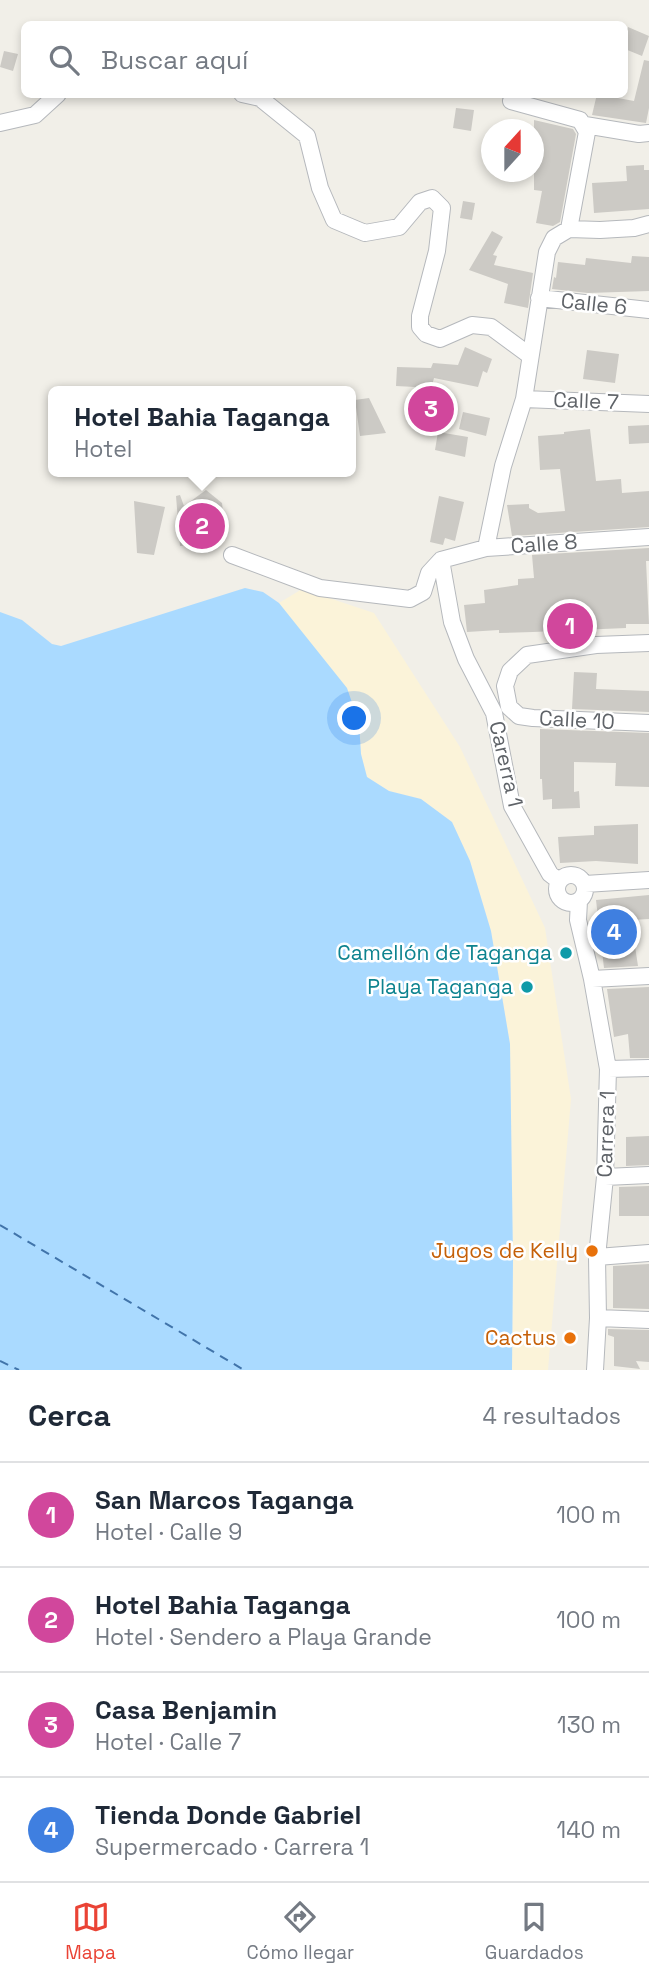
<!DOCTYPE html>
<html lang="es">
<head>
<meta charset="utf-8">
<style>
  body { margin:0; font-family:"Space Grotesk",sans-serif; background:#f6f6f7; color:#1f2937 }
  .compass { position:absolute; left:481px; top:119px; width:63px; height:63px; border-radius:50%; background:#fff; box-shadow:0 4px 10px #0003; rotate:21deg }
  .you { position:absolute; left:355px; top:719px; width:24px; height:24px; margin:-18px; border:5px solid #fff; border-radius:50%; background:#1a73e8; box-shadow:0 0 0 10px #1a73e833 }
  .badge { display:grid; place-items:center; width:46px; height:46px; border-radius:50%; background:#ea4335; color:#fff; font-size:23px; font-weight:700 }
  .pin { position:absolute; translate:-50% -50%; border:4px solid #fff; box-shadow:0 2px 7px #0006 }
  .popup { position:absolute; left:48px; top:386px; width:308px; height:91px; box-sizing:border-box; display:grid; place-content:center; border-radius:10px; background:#fff; filter:drop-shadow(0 2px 5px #0005); font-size:23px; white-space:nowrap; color:#747a83 }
  .popup b { font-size:26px; color:#1f2937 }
  .popup::after { content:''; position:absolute; left:50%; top:100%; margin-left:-14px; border:14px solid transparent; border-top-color:#fff }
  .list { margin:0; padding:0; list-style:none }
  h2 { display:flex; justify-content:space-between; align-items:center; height:91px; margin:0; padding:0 28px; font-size:30px }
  h2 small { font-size:23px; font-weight:400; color:#747a83 }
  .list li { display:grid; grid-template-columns:46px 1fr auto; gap:21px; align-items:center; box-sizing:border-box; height:105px; padding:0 28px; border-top:2px solid #e0e1e3 }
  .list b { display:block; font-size:26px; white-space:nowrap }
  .list p { margin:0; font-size:23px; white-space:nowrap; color:#747a83 }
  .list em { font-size:23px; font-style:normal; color:#747a83 }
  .icon { flex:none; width:38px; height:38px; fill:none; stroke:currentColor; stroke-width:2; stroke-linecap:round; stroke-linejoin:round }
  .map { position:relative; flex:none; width:649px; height:1370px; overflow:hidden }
  .search { position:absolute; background:#fff; box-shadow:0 4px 10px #0003; left:21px; right:21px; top:21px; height:77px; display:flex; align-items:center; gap:18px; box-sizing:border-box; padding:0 24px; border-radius:10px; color:#747a83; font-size:26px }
  .sheet { height:511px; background:#fff }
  nav { display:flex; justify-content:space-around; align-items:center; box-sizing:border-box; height:98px; border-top:2px solid #e0e1e3; background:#fff; font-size:19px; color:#747a83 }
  nav a { display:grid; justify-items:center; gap:4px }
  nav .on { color:#ea4335 }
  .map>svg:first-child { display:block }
</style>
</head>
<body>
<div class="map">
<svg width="649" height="1370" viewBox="0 0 649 1370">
  <rect width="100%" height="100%" fill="#f1efe8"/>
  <path fill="#fbf3d9" d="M 302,589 L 374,613 L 460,747 L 545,928 L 571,1099 L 548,1370 L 512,1370 L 513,1261 L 510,1044 L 491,931 L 470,861 L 452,822 L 421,799 L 389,791 L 367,777 L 361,754 L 359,723 L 279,603 Z"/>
  <path fill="#aadaff" d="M 245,588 L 263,592 L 279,603 L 347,688 L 359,723 L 361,754 L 367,777 L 389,791 L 421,799 L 452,822 L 470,861 L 491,931 L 510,1044 L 513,1261 L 512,1370 L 0,1370 L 0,612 L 22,620 L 52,644 L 61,646 Z"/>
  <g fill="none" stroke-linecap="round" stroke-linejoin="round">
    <path stroke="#4174aa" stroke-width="2" stroke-dasharray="9 7" stroke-linecap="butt" d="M 0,1225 L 244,1370
      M 0,1361 L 19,1370"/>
  </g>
  <path fill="#cccac5" d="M 628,27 L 649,36 L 642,56 L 625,49 L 625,35 Z
    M 4,51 L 18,54 L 13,71 L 0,67 Z
    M 644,60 L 649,61 L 649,108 L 646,123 L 592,115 L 597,94 L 634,101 Z
    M 456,108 L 474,110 L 471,131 L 453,128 Z
    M 534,120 L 573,129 L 576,134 L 560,222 L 553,226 L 536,223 L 542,191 L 534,190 Z
    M 644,165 L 644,170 L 649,170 L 649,209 L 594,213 L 592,183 L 627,181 L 626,166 Z
    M 463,201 L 475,203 L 472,220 L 460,218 Z
    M 492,231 L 503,237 L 493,255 L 497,256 L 494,265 L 533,273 L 528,308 L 504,303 L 508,284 L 469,270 Z
    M 632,256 L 649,257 L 649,291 L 588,293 L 552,289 L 554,277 L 556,278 L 558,262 L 585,265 L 586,258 L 631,263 Z
    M 465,347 L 492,359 L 487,373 L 483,371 L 478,387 L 434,378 L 429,397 L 414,393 L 415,387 L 396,386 L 397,367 L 431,368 L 433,363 L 458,365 Z
    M 587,350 L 619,354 L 615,383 L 583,379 Z
    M 369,398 L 386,433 L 360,436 L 355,400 Z
    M 463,412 L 490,418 L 486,436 L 459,429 Z
    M 649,425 L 649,443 L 629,444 L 628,426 Z
    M 590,429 L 596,481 L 621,479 L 622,493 L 649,491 L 649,527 L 512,536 L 507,505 L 529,504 L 529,508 L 538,513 L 565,511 L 560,469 L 540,470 L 538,436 L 564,434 L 564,432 Z
    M 438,432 L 468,437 L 465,457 L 435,450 Z
    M 206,490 L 222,503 L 224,520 L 217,524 L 211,538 L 193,531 L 198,544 L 180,546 L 176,496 L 180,495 L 184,506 Z
    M 439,496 L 464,502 L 455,541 L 445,538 L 443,545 L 430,542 Z
    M 134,501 L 165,507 L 154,555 L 137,553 Z
    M 649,548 L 649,561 L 646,561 L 649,624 L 626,624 L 626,628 L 533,632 L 499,633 L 499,630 L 467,632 L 464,605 L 485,603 L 484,590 L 518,585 L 518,579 L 534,578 L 532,555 Z
    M 574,672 L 597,673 L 596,689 L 649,691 L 649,712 L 572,709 Z
    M 540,729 L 649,733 L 649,787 L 615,786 L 616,763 L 574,762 L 574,792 L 579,791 L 580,808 L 552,809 L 552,799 L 543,800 L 542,779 L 540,779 Z
    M 638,824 L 638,864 L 596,861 L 560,863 L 558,837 L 594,835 L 594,826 Z
    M 649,895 L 649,919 L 631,920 L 638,966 L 604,968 L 596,900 Z
    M 649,987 L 649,1058 L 630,1058 L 628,1034 L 614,1037 L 607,989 Z
    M 649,1136 L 649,1165 L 626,1166 L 626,1137 Z
    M 649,1186 L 649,1216 L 619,1216 L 619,1187 Z
    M 649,1264 L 649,1309 L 613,1308 L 613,1266 Z
    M 608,1329 L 649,1330 L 649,1362 L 636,1361 L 640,1369 L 614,1366 L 614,1337 L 608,1335 Z"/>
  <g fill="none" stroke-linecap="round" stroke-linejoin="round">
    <defs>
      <path id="minor" d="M 242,94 L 260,98 L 307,136 L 320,188 L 334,220 L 365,233 L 399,227 L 420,202 L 432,198 L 442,208 L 437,251 L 420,316 L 420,327 L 426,334 L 440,339 L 472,325 L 491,327 L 529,355
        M 511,101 L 580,120 L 587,132 L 569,229
        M 0,123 L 35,115 L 58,94
        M 585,125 L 639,134 L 649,133
        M 539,298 L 649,310
        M 524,399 L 649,404
        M 486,548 L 503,466 L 524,399 L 547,252 L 554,238 L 569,229 L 600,230 L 634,228 L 649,224
        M 232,555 L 320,588 L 410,599 L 423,592 L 429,573 L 441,560
        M 441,560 L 452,622 L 466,659 L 494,713 L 512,806 L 550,874 L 559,881
        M 441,560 L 486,548 L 649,537
        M 649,643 L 596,645 L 527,655 L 510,671 L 505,686 L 509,707 L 519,716 L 533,718 L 649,723
        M557 889a14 14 0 1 1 28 0a14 14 0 1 1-28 0Z
        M 585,884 L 649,880
        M 579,901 L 578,920 L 592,979 L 608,1069 L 605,1177 L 597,1257 L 598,1318 L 595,1370
        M 592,979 L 649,976
        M 608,1069 L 649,1068
        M 605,1177 L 649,1175
        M 597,1257 L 649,1253
        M 598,1318 L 649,1320"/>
    </defs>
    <use href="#minor" stroke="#b5b8bc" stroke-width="18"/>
    <use href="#minor" stroke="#fff" stroke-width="16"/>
  </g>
  <g fill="#0f9aa8" stroke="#fff" stroke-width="2.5">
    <circle cx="566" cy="953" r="7"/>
    <circle cx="527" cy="987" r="7"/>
  </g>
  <g fill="#e8710a" stroke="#fff" stroke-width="2.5">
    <circle cx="592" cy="1251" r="7"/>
    <circle cx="570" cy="1338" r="7"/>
  </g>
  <g text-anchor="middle" stroke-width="5" stroke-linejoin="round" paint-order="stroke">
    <g font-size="21" fill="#5f6368" stroke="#fff">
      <text transform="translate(594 304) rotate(6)" y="7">Calle 6</text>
      <text transform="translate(586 401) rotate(2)" y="7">Calle 7</text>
      <text transform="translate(544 544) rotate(-4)" y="7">Calle 8</text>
      <text transform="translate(577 720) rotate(3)" y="7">Calle 10</text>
      <text transform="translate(506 764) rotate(77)" y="7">Carerra 1</text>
      <text transform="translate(606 1134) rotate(-88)" y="7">Carrera 1</text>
    </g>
    <g font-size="21" fill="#0d838f" stroke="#fff" text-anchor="end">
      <text x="552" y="960">Camellón de Taganga</text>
      <text x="513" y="994">Playa Taganga</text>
    </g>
    <g font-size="21" fill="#c56008" stroke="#fff" text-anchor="end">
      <text x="578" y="1258">Jugos de Kelly</text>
      <text x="556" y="1345">Cactus</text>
    </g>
  </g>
</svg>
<svg class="compass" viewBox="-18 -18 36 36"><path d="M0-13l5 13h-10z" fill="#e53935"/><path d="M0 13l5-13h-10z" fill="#747a83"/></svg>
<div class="you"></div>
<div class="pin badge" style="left:570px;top:626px;background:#d1479c">1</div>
<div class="pin badge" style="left:202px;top:526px;background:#d1479c">2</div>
<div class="popup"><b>Hotel Bahia Taganga</b>Hotel</div>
<div class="pin badge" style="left:431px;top:409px;background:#d1479c">3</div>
<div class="pin badge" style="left:614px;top:932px;background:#3f7fe0">4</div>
<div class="search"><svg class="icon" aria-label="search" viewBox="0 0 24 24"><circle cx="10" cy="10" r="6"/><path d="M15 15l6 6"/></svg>Buscar aquí</div>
</div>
<section class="sheet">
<h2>Cerca<small>4 resultados</small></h2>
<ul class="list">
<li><span class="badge" style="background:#d1479c">1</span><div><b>San Marcos Taganga</b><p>Hotel · Calle 9</p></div><em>100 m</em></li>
<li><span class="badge" style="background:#d1479c">2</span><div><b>Hotel Bahia Taganga</b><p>Hotel · Sendero a Playa Grande</p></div><em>100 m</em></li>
<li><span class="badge" style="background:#d1479c">3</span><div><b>Casa Benjamin</b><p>Hotel · Calle 7</p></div><em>130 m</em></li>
<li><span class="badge" style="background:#3f7fe0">4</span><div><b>Tienda Donde Gabriel</b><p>Supermercado · Carrera 1</p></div><em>140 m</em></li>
</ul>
</section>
<nav>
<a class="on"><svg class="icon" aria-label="map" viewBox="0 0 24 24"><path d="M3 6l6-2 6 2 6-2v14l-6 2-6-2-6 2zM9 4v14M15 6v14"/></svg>Mapa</a>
<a><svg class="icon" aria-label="directions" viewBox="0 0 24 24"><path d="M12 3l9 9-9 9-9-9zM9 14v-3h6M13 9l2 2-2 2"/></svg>Cómo llegar</a>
<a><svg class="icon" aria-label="saved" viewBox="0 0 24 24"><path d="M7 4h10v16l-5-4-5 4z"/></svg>Guardados</a>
</nav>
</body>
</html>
